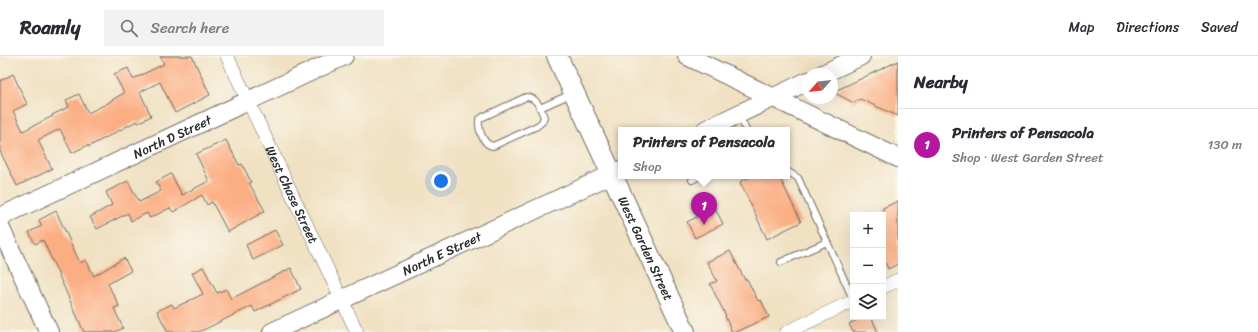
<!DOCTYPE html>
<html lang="en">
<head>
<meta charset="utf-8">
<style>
  body { margin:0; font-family:Sriracha,sans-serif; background:#f2f2f3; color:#2b2b33 }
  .controls { position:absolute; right:12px; bottom:12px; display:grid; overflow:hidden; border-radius:0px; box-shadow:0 4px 16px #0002 }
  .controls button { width:36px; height:36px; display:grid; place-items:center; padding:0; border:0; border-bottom:1px solid #e1e1e2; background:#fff; color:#2b2b33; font:20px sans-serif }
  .compass { position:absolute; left:802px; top:12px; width:36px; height:36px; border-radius:50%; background:#fff; box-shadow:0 4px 16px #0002; rotate:242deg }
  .you { position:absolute; left:441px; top:125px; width:14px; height:14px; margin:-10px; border:3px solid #fff; border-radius:50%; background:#1a73e8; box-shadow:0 0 0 6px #1a73e833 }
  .badge { display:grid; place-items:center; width:26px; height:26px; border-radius:50%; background:#b5179e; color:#fff; font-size:13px; font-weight:700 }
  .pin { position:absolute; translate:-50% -33px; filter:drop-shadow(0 1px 2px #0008) }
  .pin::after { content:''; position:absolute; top:21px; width:14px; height:12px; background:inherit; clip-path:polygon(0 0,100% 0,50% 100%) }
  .popup { position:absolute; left:618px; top:71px; width:172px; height:52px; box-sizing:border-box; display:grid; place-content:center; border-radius:0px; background:#fff; filter:drop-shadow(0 1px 3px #0005); font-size:13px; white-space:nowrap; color:#7c7c81 }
  .popup b { font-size:15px; color:#2b2b33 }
  .popup::after { content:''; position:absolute; left:50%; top:100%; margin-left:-8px; border:8px solid transparent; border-top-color:#fff }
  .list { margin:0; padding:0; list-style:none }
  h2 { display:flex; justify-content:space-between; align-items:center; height:52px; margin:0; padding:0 16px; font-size:17px }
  h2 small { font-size:13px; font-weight:400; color:#7c7c81 }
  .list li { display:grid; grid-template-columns:26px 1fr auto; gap:12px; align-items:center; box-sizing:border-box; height:72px; padding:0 16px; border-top:1px solid #e1e1e2 }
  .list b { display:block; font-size:15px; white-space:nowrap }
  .list p { margin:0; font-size:13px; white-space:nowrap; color:#7c7c81 }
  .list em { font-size:13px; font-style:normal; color:#7c7c81 }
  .icon { flex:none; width:22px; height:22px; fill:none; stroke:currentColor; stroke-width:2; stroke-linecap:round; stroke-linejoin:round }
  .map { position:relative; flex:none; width:898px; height:276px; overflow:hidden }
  header { display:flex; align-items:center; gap:24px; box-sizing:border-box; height:56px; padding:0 20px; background:#fff; border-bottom:1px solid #e1e1e2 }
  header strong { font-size:19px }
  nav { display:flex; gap:22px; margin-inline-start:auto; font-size:14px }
  .search { width:280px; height:36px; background:#f2f2f3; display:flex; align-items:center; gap:10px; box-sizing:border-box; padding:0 14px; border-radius:0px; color:#7c7c81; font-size:15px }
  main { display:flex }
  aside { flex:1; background:#fff }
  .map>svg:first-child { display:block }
</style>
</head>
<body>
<header>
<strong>Roamly</strong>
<div class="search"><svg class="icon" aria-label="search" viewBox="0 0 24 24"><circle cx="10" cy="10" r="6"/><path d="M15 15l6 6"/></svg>Search here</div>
<nav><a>Map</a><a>Directions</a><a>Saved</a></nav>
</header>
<main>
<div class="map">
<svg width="898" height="276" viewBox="0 0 898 276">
  <rect width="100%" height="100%" fill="#fbf7ec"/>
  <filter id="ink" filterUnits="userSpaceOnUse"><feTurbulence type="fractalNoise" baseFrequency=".025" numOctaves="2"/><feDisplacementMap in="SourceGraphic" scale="8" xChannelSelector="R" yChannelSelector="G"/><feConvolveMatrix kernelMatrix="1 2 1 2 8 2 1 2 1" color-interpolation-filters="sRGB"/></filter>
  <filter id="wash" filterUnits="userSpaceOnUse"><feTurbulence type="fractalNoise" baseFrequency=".012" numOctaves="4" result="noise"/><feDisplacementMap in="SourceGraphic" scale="16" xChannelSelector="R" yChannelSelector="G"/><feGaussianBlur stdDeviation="0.9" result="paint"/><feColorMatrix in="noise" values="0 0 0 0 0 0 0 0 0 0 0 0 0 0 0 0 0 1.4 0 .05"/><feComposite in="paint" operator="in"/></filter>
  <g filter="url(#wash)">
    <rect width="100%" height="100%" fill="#f0e1c3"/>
    <g id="blocks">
      <path fill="#fbae83" d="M 160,0 L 192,0 L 210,39 L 175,57 L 160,26 L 140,36 L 151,60 L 138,67 L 137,65 L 88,91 L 88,89 L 72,97 L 60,73 L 38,84 L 52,113 L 17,130 L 0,95 L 0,25 L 13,18 L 27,48 L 13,55 L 23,75 L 53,60 L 52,59 L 69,51 L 66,44 L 79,38 L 88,57 L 110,46 L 110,45 L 124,37 L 114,18 L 128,12 L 133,23 L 164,8 Z
        M 898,5 L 898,60 L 860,43 L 854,47 L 833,36 Z
        M 226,84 L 239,109 L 242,108 L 251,126 L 249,127 L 265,155 L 228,176 L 212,146 L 207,149 L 202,139 L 173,156 L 170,152 L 150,162 L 147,157 L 131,165 L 128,157 L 97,173 L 90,161 L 112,149 L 106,136 L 128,125 L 139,146 L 161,135 L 156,126 L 171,118 L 182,139 L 209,125 L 196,98 Z
        M 752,120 L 779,120 L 801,166 L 767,183 L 740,126 Z
        M 898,145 L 898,208 L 888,213 L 883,202 L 883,152 Z
        M 715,152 L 723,168 L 695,182 L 687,166 Z
        M 56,155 L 80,207 L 86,204 L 94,220 L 124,202 L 131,215 L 108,228 L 119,250 L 114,252 L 123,272 L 115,276 L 84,276 L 43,184 L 35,188 L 29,176 L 42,170 L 39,164 Z
        M 275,174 L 283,189 L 253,204 L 246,189 Z
        M 730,195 L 745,224 L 747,223 L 758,245 L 761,244 L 769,261 L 735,276 L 732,276 L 725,260 L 726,260 L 710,228 L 717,225 L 707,206 Z
        M 203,211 L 217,237 L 226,233 L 231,243 L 291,212 L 301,233 L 255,256 L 252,250 L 199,276 L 168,276 L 157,255 L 172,248 L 174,252 L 203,238 L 192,217 Z
        M 864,261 L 871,261 L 878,276 L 853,276 L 849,268 Z"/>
    </g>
  </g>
  <g filter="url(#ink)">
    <use href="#blocks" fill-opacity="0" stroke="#706b60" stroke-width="1"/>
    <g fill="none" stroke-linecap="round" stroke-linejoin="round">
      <defs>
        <path id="lane" d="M 526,41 C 537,41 540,52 544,61 L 542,66 L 537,70 L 493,90 C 483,89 478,73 479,64 L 483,61 Z
          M 540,52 L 571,38
          M 739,59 L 746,74
          M 787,115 L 798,122 L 853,243
          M 692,124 L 700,120
          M 781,206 L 827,186"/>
        <g id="street">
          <path id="s1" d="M 227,0 L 357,276"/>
          <path d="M 883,231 L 898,224"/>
          <path d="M 787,276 L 853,245"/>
        </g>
        <g id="secondary">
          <path d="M 687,0 L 898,102"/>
          <path d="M 823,18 L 861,0"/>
          <path d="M 705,74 L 808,25"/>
          <path id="s2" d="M 0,161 L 344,0"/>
          <path d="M 0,171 L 49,276"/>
          <path id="s3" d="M 272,276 L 621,114"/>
        </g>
        <g id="primary">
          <path id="s4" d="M 557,0 L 685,276"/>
        </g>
      </defs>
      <use href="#lane" stroke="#706b60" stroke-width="8"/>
      <use href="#street" stroke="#706b60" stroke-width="14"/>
      <use href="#secondary" stroke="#706b60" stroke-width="20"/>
      <use href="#primary" stroke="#706b60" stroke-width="22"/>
      <use href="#lane" stroke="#fff" stroke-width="6"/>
      <use href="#street" stroke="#fff" stroke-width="13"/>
      <use href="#secondary" stroke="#fff" stroke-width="18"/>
      <use href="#primary" stroke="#fff" stroke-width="20"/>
    </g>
  </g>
  <g text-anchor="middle" stroke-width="3" stroke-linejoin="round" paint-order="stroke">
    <g font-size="13" fill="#2b2b2b" stroke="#fbf7ec">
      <text dy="5" stroke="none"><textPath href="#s2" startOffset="190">North D Street</textPath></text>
      <text dy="5" stroke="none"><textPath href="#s1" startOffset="153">West Chase Street</textPath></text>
      <text dy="5" stroke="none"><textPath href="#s4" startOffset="212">West Garden Street</textPath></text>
      <text dy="5" stroke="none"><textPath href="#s3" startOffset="187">North E Street</textPath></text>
    </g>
  </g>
</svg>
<div class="controls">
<button>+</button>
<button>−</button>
<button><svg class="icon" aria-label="layers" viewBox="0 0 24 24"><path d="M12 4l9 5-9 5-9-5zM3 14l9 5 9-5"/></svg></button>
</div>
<svg class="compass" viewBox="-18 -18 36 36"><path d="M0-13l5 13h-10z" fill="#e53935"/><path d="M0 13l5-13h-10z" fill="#7c7c81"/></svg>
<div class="you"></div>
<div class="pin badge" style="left:704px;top:169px">1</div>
<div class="popup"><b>Printers of Pensacola</b>Shop</div>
</div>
<aside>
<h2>Nearby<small></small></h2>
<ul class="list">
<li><span class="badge">1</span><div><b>Printers of Pensacola</b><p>Shop · West Garden Street</p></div><em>130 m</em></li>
</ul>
</aside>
</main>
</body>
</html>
